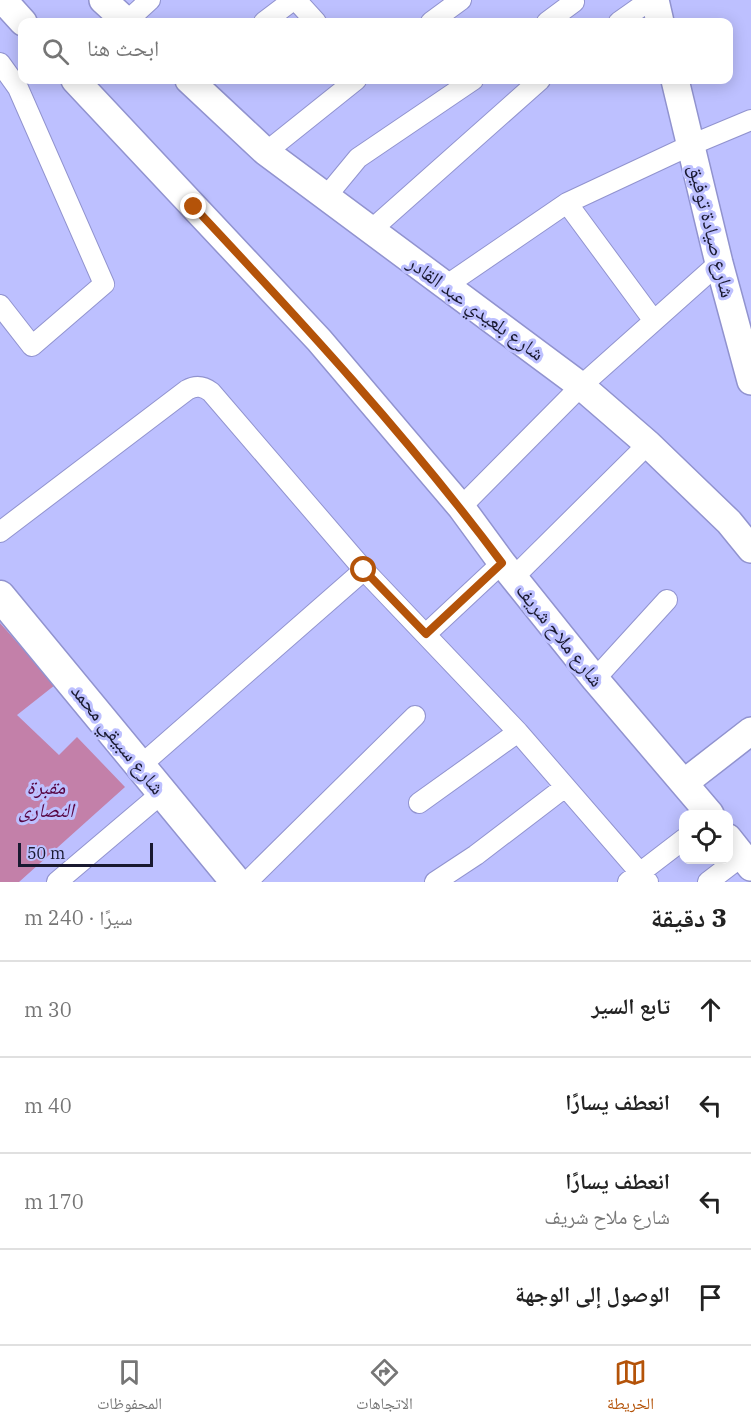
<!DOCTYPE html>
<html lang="ar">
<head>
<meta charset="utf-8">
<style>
  body { margin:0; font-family:"IBM Plex Serif","Noto Naskh Arabic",serif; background:#f2f2f2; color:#222; direction:rtl }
  .controls { position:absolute; right:18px; bottom:18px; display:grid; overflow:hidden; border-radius:12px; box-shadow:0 3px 15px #0003 }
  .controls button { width:54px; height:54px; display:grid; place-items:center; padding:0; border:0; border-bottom:2px solid #e0e0e0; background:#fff; color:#222; font:30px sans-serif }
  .scale { position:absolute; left:18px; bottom:15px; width:135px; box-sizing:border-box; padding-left:6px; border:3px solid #191930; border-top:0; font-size:16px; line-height:21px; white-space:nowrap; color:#191930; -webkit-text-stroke:4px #bdc0ff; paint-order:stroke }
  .stop { position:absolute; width:18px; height:18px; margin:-14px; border:4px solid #b45309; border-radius:50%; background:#fff }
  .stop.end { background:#b45309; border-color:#fff; box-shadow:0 2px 6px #0008 }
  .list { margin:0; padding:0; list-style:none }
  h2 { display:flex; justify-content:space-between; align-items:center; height:78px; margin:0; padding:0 24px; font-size:26px }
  h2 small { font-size:20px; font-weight:400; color:#767676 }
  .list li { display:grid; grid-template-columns:39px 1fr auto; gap:18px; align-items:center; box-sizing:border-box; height:96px; padding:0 24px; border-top:2px solid #e0e0e0 }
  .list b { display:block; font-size:22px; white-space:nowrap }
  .list p { margin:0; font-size:20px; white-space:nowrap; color:#767676 }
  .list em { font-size:20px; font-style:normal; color:#767676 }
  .icon { flex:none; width:33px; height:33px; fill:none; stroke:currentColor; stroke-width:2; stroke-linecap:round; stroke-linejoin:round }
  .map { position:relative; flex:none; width:751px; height:882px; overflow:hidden; direction:ltr }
  .search { position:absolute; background:#fff; box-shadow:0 3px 15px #0003; left:18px; right:18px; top:18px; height:66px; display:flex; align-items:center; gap:15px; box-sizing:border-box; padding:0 21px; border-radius:12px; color:#767676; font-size:22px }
  .sheet { height:462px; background:#fff }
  nav { display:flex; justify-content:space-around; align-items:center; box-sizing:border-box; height:84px; border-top:2px solid #e0e0e0; background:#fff; font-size:16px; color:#767676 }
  nav a { display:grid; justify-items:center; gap:3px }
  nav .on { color:#b45309 }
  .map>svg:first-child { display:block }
</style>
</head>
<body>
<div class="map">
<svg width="751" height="882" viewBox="0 0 751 882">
  <rect width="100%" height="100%" fill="#bdc0ff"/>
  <path fill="#c380a9" d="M 0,623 L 55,685 L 17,715 L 59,755 L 77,737 L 125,787 L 19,882 L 0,882 Z"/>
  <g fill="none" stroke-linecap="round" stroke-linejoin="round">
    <defs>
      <path id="street" d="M 296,0 L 316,22
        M 126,22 L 150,0
        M 264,22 L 293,0
        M 431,22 L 461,0
        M 547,22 L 574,2
        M 619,22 L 650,0
        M 0,63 L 18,88 L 104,284 L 32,346 L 0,305
        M 266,152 L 356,80
        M 325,198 L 358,158 L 473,80
        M 567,203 L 654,321
        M 370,231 L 540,80
        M 447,285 L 567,203 L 691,145 L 751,120
        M 461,507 L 581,386 L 719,263
        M 0,532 L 187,390 C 196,385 203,386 211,392 L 364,570 L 518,732 L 648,882
        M 514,577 L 648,444
        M 426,634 L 502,563
        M 595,679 L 667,600
        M 140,766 L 364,570
        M 419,803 L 518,732
        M 57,882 L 162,793
        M 247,882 L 415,716
        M 435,882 L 476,855 L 565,787
        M 628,882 L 684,839
        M 708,882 L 742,856"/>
      <path id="secondary" d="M 3,0 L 23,22
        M 103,0 L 127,22
        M 655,0 L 660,22
        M 75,80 L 319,340 L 461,507 L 502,563 L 595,679 L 710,814
        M 189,80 L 266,152 L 581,386 L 648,444 L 729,522 L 751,549
        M 675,80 L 719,263 L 751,381
        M 684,783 L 751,731
        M 728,838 L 751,867"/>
      <path id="primary" d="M 0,596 L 236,882"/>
    </defs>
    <use href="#street" stroke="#9193cf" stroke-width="22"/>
    <use href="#secondary" stroke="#9193cf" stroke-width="30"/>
    <use href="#primary" stroke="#9193cf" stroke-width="33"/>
    <use href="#street" stroke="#fff" stroke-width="20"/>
    <use href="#secondary" stroke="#fff" stroke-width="27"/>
    <use href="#primary" stroke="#fff" stroke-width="30"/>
  </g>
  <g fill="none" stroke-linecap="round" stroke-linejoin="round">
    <path stroke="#b45309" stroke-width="8" d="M 194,207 C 301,321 408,437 502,563 L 426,634 L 364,570"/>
  </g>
  <g text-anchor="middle" stroke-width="6" stroke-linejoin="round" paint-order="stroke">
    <g font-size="20" fill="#191930" stroke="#bdc0ff">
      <text transform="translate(712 231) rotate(76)" y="7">شارع صيادة توفيق</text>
      <text transform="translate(476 308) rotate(36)" y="7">شارع بلعيدي عبد القادر</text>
      <text transform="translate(560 635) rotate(51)" y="7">شارع ملاح شريف</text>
      <text transform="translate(118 739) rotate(51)" y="7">شارع سبيقي محمد</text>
    </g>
    <g font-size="20" font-style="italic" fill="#570542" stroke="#bdc0ff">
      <text x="46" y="794">مقبرة<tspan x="46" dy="23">النصارى</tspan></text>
    </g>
  </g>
</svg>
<div class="controls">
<button><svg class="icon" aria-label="locate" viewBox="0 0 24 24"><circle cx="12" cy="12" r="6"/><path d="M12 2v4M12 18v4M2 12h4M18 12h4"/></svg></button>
</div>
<div class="scale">50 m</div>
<div class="stop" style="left:364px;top:570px"></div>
<div class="stop end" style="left:194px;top:207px"></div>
<div class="search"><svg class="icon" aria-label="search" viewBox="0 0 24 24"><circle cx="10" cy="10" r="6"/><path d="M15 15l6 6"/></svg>ابحث هنا</div>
</div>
<section class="sheet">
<h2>3 دقيقة<small>سيرًا · 240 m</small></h2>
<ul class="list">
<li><svg class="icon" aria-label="ahead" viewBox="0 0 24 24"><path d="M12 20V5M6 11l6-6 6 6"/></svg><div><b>تابع السير</b></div><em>30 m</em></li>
<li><svg class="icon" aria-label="left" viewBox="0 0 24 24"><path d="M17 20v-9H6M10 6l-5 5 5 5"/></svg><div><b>انعطف يسارًا</b></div><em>40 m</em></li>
<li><svg class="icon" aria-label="left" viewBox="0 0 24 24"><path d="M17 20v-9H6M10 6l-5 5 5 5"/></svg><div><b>انعطف يسارًا</b><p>شارع ملاح شريف</p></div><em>170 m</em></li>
<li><svg class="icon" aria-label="arrive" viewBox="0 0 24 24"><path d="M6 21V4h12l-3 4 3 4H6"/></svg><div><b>الوصول إلى الوجهة</b></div></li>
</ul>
</section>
<nav>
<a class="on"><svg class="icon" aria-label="map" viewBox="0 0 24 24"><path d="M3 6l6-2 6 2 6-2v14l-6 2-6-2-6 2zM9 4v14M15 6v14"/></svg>الخريطة</a>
<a><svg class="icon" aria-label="directions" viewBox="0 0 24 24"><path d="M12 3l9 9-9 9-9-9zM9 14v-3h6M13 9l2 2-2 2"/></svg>الاتجاهات</a>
<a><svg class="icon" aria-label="saved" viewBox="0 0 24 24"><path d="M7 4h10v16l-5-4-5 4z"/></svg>المحفوظات</a>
</nav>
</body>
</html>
